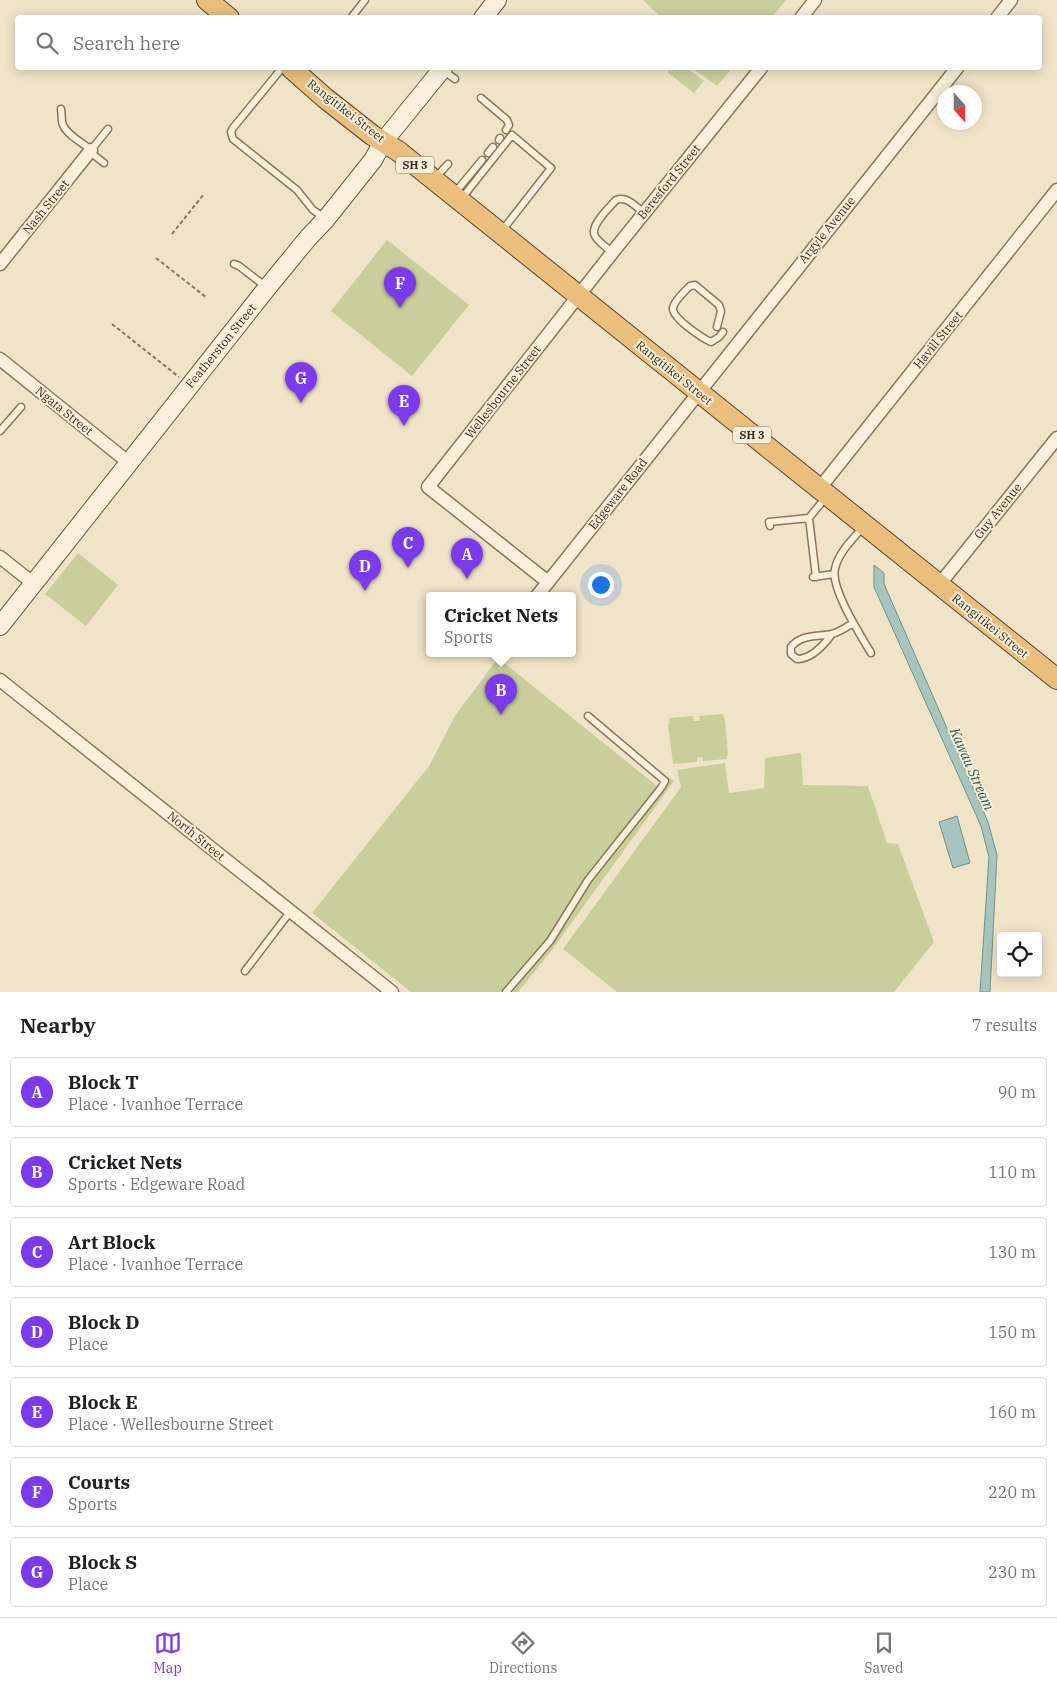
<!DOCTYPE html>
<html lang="en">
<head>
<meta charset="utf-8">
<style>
  body { margin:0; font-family:"IBM Plex Serif",serif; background:#f2f2f2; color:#202124 }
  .controls { position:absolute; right:15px; bottom:15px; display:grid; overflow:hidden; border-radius:5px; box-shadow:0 2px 12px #0003 }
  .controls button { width:45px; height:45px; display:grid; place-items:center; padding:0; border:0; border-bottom:1px solid #e0e0e0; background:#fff; color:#202124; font:25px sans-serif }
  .compass { position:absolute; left:937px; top:85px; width:45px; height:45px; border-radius:50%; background:#fff; box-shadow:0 2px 12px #0003; rotate:159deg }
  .you { position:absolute; left:600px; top:584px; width:18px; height:18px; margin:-12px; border:4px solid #fff; border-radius:50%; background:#1a73e8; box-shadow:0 0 0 8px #1a73e833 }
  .badge { display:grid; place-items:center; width:32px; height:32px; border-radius:50%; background:#7c3aed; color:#fff; font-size:16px; font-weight:700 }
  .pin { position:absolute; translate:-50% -41px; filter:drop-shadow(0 1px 2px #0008) }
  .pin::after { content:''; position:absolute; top:26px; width:18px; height:15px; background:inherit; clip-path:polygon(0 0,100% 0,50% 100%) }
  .popup { position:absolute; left:426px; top:592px; width:150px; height:65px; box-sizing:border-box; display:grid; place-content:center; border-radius:5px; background:#fff; filter:drop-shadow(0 1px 4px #0005); font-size:16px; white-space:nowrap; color:#757577 }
  .popup b { font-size:19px; color:#202124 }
  .popup::after { content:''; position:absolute; left:50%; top:100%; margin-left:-10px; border:10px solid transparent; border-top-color:#fff }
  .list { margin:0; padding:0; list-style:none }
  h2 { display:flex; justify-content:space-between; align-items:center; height:65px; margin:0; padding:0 20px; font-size:21px }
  h2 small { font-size:16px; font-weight:400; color:#757577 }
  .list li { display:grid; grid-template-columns:32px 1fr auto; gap:15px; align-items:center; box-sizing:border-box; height:70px; margin:0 10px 10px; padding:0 10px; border:1px solid #e0e0e0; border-radius:5px }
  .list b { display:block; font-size:19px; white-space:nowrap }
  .list p { margin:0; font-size:16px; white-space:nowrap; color:#757577 }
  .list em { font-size:16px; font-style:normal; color:#757577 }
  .icon { flex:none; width:28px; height:28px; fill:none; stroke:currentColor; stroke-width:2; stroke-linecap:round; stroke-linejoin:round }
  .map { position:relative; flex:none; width:1057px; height:992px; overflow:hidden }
  .search { position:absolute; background:#fff; box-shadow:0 2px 12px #0003; left:15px; right:15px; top:15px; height:55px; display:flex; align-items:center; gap:12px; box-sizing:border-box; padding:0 18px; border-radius:5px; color:#757577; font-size:19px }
  .sheet { height:625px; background:#fff }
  nav { display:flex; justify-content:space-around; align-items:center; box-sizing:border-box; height:70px; border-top:1px solid #e0e0e0; background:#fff; font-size:14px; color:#757577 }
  nav a { display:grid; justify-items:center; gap:2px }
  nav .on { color:#7c3aed }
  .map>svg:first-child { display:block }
</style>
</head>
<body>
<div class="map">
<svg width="1057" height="992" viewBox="0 0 1057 992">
  <rect width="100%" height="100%" fill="#f0e4c8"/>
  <path fill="#c9cf9b" d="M 643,0 L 786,0 L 772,17 L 662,18 Z
    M 670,68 L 687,68 L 704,81 L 694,93 L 667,72 Z
    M 692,68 L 732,68 L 717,86 Z
    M 387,240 L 469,305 L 412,376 L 331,311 Z
    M 78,553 L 118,585 L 86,626 L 45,594 Z
    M 498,658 L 657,786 L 668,777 L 674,781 L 552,950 L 518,992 L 411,992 L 312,913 L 429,766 L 455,716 Z
    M 723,714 L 724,718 L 725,719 L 728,755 L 727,755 L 727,759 L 703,761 L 702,757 L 697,758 L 697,762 L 673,764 L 668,724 L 670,723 L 669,718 L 693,716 L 694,721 L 700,721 L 699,716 Z
    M 801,753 L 803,785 L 868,786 L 887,843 L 898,844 L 934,942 L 894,992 L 617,992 L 563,949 L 681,787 L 677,770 L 725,763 L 729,793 L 764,788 L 765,758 Z"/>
  <path fill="#a9c4bc" stroke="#6f938a" d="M 874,565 L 884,573 L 884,584 L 988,822 L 997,855 L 990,992 L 980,992 L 989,857 L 981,826 L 874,587 Z
    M 957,816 L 970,863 L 953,868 L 939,822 Z"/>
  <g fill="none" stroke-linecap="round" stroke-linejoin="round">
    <defs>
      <path id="service" d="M 351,18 L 365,0
        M 282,68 L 233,128 L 231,132 L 233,139 L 297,190 L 313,210 L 325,218
        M 444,71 L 455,79
        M 481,98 L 507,120 L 509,125 L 506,130
        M 61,109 C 62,114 61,120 63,125 C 67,135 83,143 91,150 L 108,129
        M 499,140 L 500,138
        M 90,152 L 104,163
        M 488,153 L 493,147
        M 436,177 L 448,164
        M 454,194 L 482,160
        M 462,198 L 512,135 L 551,168 L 501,232
        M 612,253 C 607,247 598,242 595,236 C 589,226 610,207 616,200 C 627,196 635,206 644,213
        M 234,264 L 239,266 L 265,286
        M 717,327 L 721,311 L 719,305 L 695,285 L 690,286 C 685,291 674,301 673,308 C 672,318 702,338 711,342 L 719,337 L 723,332
        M 0,431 L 21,407
        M 809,518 L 816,577
        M 770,526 L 769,522 L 809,518 L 826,497
        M 863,527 C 853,539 838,553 835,569 C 830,588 861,636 871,653
        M 813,577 L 834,574
        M 832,634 C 824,645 812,659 797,659 L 791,654 L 791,647 C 801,634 817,637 832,634 C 839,632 847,627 853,623
        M 245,971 L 290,912
        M 506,992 L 550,941 L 588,880 L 661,788 L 665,781 L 588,716"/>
      <path id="minor" d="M 801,18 L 815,0
        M 997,18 L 1011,0
        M 0,264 L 91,150
        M 0,359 L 128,462
        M 819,489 L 1057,190
        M 0,557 L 34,584
        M 548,582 L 428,487 L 612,253 L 761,68
        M 939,585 L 1057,438
        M 537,596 L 957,68
        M 0,680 L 392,992"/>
      <path id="secondary" d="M 483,18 L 497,0
        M 0,626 L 267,288 L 308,238 L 326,219 L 373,160 L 383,142 L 443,68"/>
      <path id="trunk" d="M 207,0 L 229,18
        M 291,68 L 325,98 L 372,135 L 398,151 L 1057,679"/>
    </defs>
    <use href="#service" stroke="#8d765c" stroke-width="9"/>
    <use href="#minor" stroke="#8d765c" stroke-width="15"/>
    <use href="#secondary" stroke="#6f573f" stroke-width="20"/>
    <use href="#trunk" stroke="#5b4430" stroke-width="22"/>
    <path stroke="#8d765c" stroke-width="2" stroke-dasharray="4 2.5" stroke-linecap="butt" d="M 172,234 L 204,194
      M 156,258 L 207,298
      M 112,324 L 179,377"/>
    <use href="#service" stroke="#faf1dc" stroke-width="6"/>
    <use href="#minor" stroke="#faf1dc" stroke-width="12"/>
    <use href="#secondary" stroke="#faf1dc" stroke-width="18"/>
    <use href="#trunk" stroke="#eabe7c" stroke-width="20"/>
  </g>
  <g text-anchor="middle" stroke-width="4" stroke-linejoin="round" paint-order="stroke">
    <g fill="#f7eed8" stroke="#756857" stroke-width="1">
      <rect x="396" y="156.5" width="38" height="17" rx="4"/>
      <rect x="733" y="426.5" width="38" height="17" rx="4"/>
    </g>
    <g font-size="11" font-weight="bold" fill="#3d2e20">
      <text x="415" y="169">SH 3</text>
      <text x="752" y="439">SH 3</text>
    </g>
    <g font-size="12" fill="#3d2e20" stroke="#f7eed8">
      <text transform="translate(346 111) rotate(38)" y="4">Rangitikei Street</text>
      <text transform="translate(669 182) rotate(-51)" y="4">Beresford Street</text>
      <text transform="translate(46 207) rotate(-51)" y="4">Nash Street</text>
      <text transform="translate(827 230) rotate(-51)" y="4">Argyle Avenue</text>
      <text transform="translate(938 340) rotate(-51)" y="4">Havill Street</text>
      <text transform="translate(221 346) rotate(-51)" y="4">Featherston Street</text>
      <text transform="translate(674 373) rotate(39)" y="4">Rangitikei Street</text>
      <text transform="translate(503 392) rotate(-52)" y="4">Wellesbourne Street</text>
      <text transform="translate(64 411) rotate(39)" y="4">Ngata Street</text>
      <text transform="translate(618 494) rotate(-52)" y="4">Edgeware Road</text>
      <text transform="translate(998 511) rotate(-51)" y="4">Guy Avenue</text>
      <text transform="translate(990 626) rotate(39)" y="4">Rangitikei Street</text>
      <text transform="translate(196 836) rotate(39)" y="4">North Street</text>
    </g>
    <g font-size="14" font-style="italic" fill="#2f5d5a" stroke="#f7eed8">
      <text transform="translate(972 769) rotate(66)" y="5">Kawau Stream</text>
    </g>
  </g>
</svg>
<div class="controls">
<button><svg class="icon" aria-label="locate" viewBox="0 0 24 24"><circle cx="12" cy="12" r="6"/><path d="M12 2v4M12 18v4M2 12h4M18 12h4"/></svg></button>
</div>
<svg class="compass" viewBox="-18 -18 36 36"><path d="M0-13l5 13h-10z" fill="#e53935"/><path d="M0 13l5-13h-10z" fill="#757577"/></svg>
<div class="you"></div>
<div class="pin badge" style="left:467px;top:579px">A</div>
<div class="pin badge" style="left:501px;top:715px">B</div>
<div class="popup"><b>Cricket Nets</b>Sports</div>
<div class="pin badge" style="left:408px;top:568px">C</div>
<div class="pin badge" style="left:365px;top:591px">D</div>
<div class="pin badge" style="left:404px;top:426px">E</div>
<div class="pin badge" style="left:400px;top:308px">F</div>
<div class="pin badge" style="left:301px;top:403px">G</div>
<div class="search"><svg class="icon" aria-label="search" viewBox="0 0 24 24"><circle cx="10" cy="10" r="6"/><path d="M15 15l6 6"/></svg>Search here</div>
</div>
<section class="sheet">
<h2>Nearby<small>7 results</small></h2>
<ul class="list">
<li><span class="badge">A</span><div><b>Block T</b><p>Place · Ivanhoe Terrace</p></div><em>90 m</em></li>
<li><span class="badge">B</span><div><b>Cricket Nets</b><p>Sports · Edgeware Road</p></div><em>110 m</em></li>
<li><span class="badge">C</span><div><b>Art Block</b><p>Place · Ivanhoe Terrace</p></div><em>130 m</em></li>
<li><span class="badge">D</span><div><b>Block D</b><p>Place</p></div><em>150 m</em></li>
<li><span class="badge">E</span><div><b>Block E</b><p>Place · Wellesbourne Street</p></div><em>160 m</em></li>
<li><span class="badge">F</span><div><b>Courts</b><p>Sports</p></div><em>220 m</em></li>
<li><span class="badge">G</span><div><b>Block S</b><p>Place</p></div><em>230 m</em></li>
</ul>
</section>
<nav>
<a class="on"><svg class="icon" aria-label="map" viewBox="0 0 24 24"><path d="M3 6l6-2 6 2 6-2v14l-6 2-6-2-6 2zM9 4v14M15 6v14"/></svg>Map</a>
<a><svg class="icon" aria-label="directions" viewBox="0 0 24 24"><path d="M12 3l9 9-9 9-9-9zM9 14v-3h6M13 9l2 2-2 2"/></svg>Directions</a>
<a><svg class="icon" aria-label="saved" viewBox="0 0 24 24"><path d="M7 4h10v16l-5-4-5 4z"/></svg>Saved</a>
</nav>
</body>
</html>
